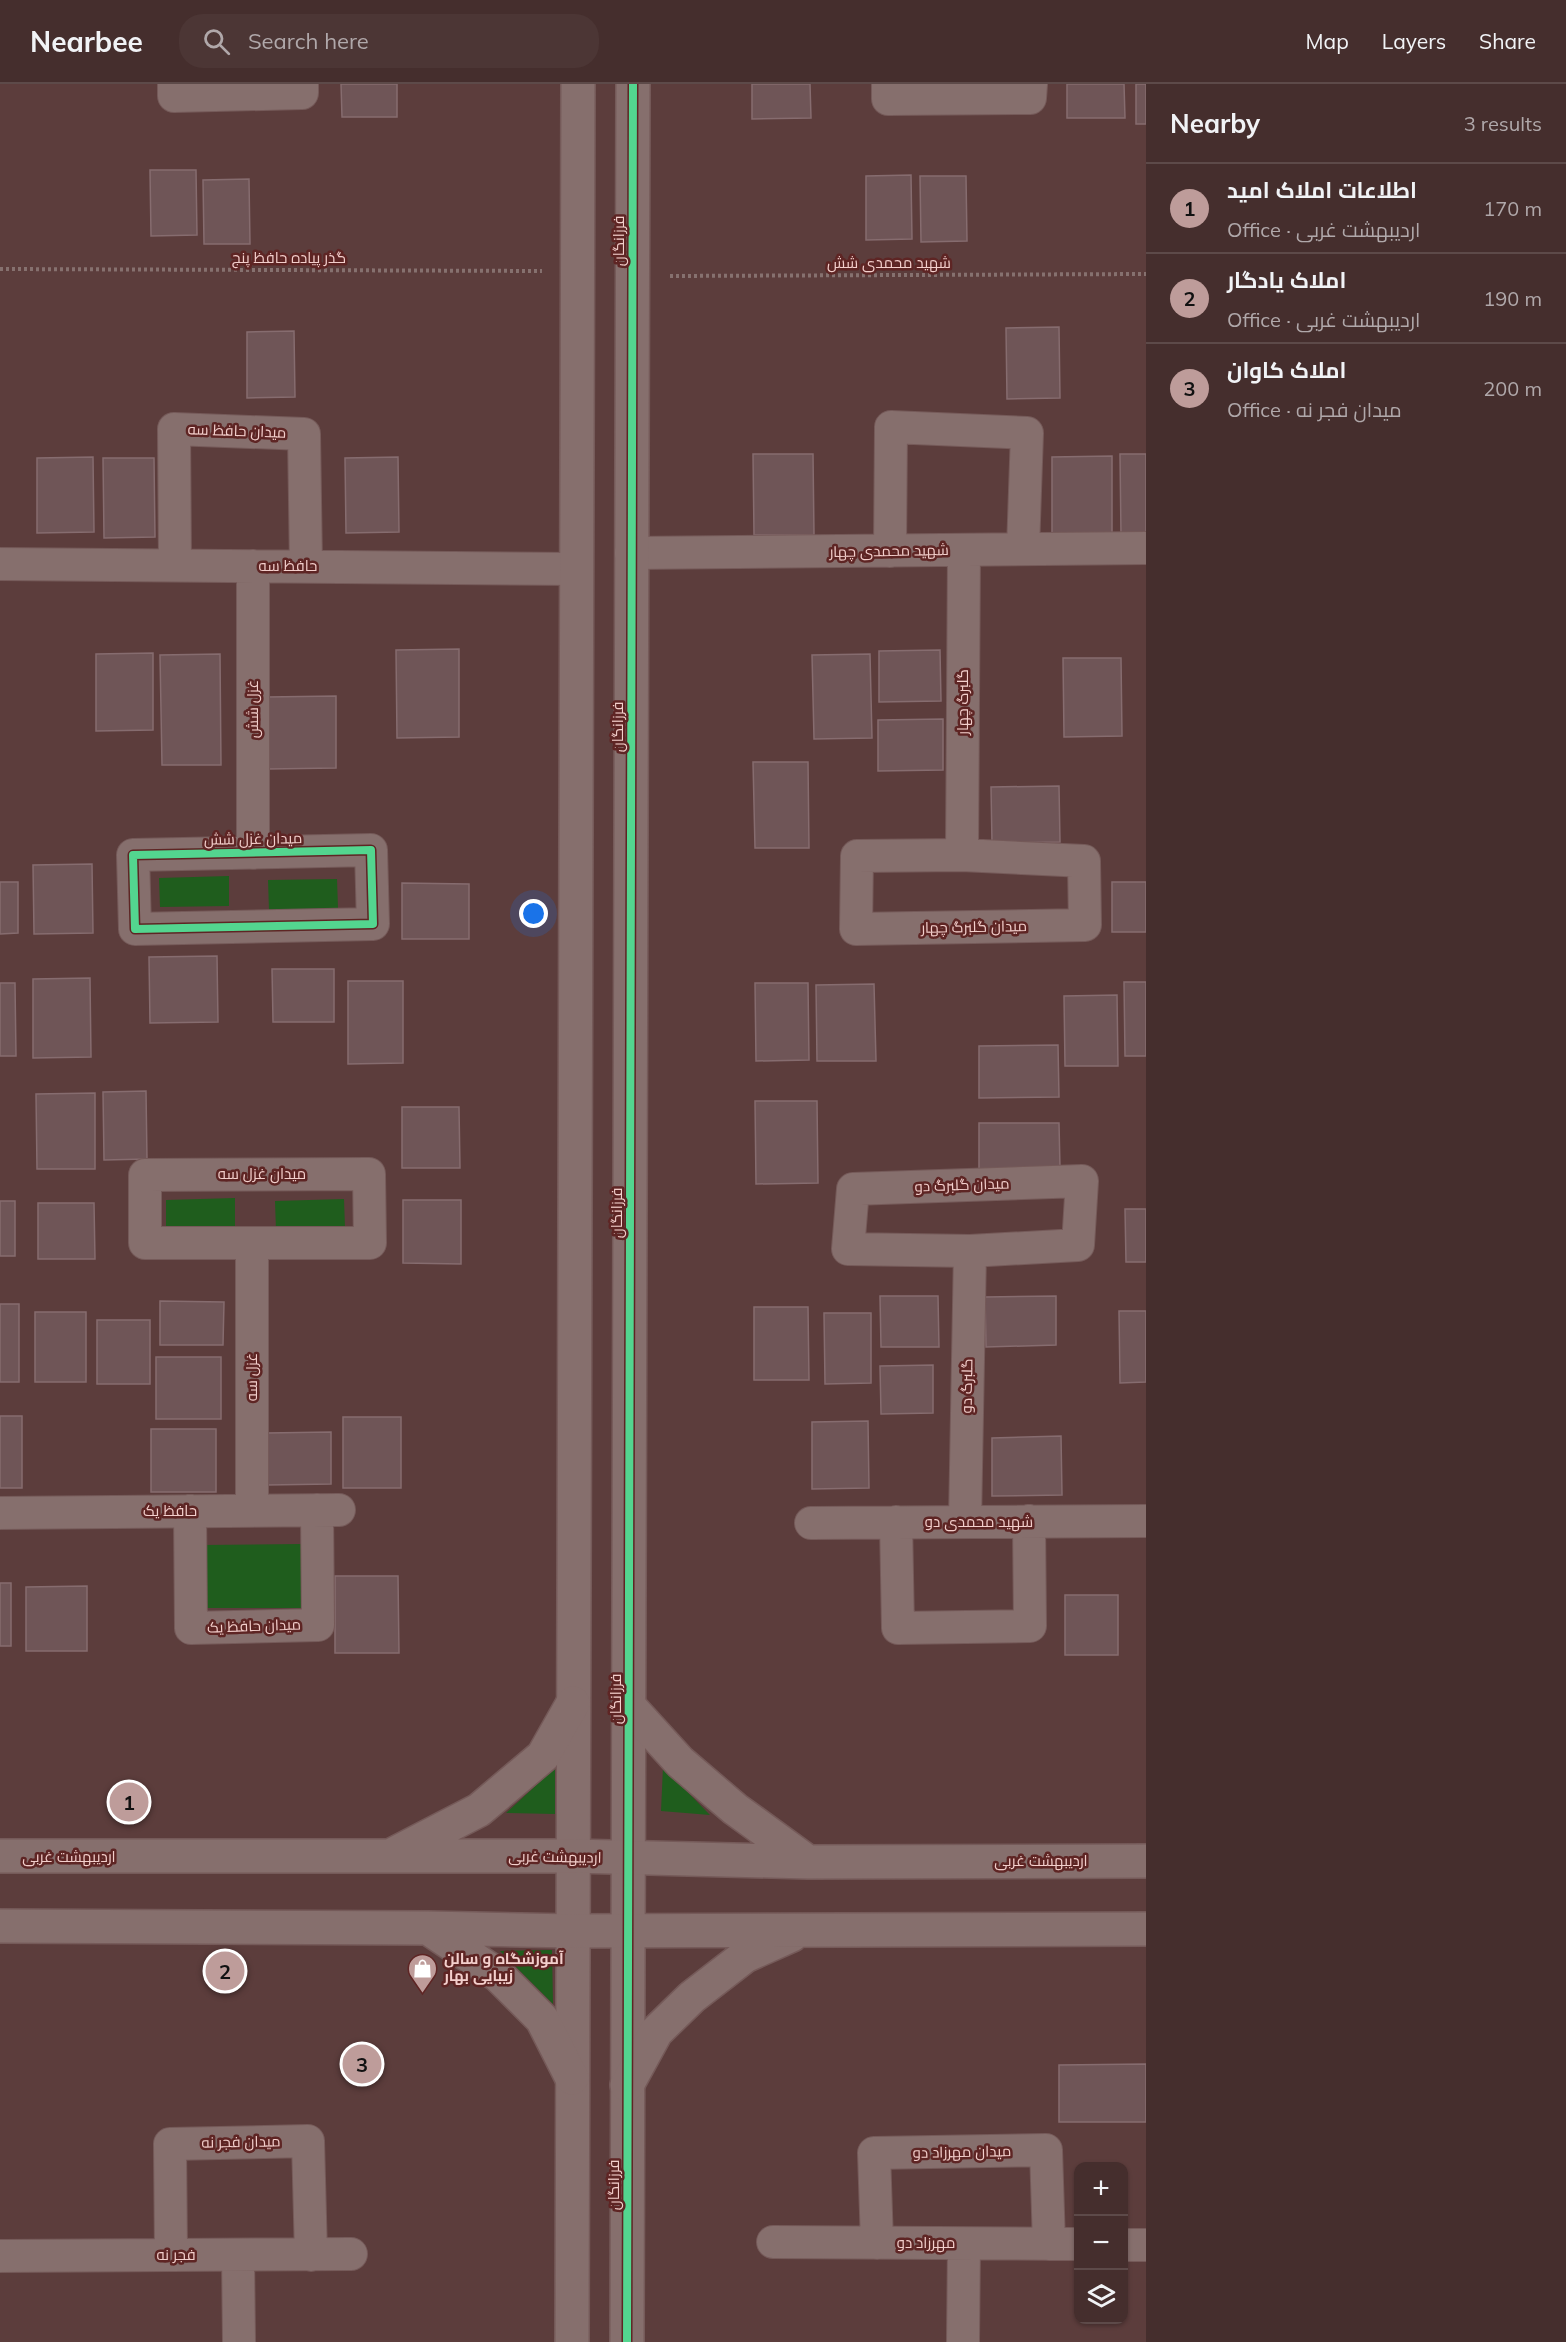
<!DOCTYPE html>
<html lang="en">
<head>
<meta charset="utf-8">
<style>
  body { margin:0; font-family:Mulish,Cairo,sans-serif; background:#4c3635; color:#f1f3f6 }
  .controls { position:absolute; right:18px; bottom:18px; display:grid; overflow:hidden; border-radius:12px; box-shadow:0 2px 4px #0004 }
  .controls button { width:54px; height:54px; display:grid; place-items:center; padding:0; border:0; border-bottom:2px solid #5d4a49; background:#452e2d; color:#f1f3f6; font:30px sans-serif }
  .you { position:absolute; left:534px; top:830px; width:21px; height:21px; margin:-15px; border:4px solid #fff; border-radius:50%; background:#1a73e8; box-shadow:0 0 0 9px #1a73e833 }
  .badge { display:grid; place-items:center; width:39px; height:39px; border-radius:50%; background:#be9c9a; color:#111; font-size:20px; font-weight:700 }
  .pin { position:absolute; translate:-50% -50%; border:3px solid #fff; box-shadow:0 2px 6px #0006 }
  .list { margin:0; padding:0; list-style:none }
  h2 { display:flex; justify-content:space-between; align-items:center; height:78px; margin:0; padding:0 24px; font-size:26px }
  h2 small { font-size:20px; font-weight:400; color:#b0a8aa }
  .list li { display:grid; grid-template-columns:39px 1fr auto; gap:18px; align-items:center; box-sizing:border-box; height:90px; padding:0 24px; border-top:2px solid #5d4a49 }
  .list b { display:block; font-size:22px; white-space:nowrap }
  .list p { margin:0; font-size:20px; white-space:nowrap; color:#b0a8aa }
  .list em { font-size:20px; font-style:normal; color:#b0a8aa }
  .icon { flex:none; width:33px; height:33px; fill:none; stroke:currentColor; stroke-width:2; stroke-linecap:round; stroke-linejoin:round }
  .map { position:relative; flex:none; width:1146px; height:2258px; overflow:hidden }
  header { display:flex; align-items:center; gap:36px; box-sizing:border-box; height:84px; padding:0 30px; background:#452e2d; border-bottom:2px solid #5d4a49 }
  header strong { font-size:28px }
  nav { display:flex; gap:33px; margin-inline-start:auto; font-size:21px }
  .search { width:420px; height:54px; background:#4c3635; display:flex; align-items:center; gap:15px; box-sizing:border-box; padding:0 21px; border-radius:24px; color:#b0a8aa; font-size:22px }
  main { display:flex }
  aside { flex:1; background:#452e2d }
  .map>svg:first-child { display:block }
</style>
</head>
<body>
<header>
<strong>Nearbee</strong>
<div class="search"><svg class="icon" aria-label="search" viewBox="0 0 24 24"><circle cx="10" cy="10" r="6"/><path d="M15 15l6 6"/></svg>Search here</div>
<nav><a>Map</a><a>Layers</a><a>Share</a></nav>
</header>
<main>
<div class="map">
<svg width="1146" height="2258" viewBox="0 0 1146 2258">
  <rect width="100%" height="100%" fill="#5c3d3c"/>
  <path fill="#1f5d1d" d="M 229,792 L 229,822 L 160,823 L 159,794 Z
    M 337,795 L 338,824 L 269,826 L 268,796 Z
    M 235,1114 L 235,1143 L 166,1144 L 166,1116 Z
    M 344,1115 L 345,1144 L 276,1146 L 275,1117 Z
    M 303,1460 L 303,1524 L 202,1524 L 202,1461 Z
    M 663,1683 L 710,1731 L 661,1727 Z
    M 555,1684 L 555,1730 L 506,1729 Z
    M 552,1866 L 553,1920 L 500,1867 Z"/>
  <path fill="#6f5557" stroke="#866c6f" stroke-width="1.5" d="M 341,0 L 397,0 L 397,33 L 342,33 Z
    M 752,0 L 810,0 L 811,34 L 752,35 Z
    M 1067,0 L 1124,0 L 1125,34 L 1067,34 Z
    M 1136,0 L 1146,0 L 1146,40 L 1136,40 Z
    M 150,86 L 196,86 L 197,151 L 151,152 Z
    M 911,91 L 912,155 L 866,156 L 866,92 Z
    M 920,92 L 966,92 L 967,157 L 921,158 Z
    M 249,95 L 250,160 L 204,160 L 203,96 Z
    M 1059,243 L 1060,314 L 1007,315 L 1006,244 Z
    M 294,247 L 295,313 L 247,314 L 247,248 Z
    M 753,370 L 813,370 L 814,451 L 754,451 Z
    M 1120,370 L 1146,370 L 1146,451 L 1121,452 Z
    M 1112,372 L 1112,451 L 1052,452 L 1052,373 Z
    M 93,373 L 94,448 L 37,449 L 37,374 Z
    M 398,373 L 399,448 L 346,449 L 345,374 Z
    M 103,374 L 154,374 L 155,453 L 104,454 Z
    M 459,565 L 459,653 L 397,654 L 396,566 Z
    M 940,566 L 941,617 L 879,618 L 879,567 Z
    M 153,569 L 153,646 L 96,647 L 96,570 Z
    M 220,570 L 221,681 L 162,681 L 160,571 Z
    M 870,570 L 872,654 L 814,655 L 812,571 Z
    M 1063,574 L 1121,574 L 1122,652 L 1064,653 Z
    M 336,612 L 336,684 L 268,685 L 267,613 Z
    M 943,635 L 943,686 L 878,687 L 878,636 Z
    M 753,678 L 808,678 L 809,764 L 755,764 Z
    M 1059,702 L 1060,758 L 992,759 L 991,703 Z
    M 92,780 L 93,849 L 34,850 L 33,781 Z
    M 0,798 L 18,798 L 18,849 L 0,850 Z
    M 1112,798 L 1146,798 L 1146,848 L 1112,848 Z
    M 402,799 L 469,800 L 469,855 L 402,855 Z
    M 217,872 L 218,938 L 150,939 L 149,873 Z
    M 272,885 L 334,885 L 334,938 L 273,938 Z
    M 90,894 L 91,973 L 33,974 L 33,895 Z
    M 348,897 L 403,897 L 403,979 L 348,980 Z
    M 1124,898 L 1146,898 L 1146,972 L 1125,972 Z
    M 0,899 L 15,899 L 16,972 L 0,972 Z
    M 755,899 L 808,899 L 809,976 L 756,977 Z
    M 874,900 L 876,977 L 817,977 L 816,901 Z
    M 1117,911 L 1118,982 L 1065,982 L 1064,912 Z
    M 1058,961 L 1059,1013 L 979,1014 L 979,962 Z
    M 146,1007 L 147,1075 L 104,1076 L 103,1008 Z
    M 95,1009 L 95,1085 L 37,1085 L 36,1010 Z
    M 755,1017 L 817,1017 L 818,1099 L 756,1100 Z
    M 402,1023 L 459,1023 L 460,1084 L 402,1084 Z
    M 979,1039 L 1059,1039 L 1060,1084 L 979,1086 Z
    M 403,1116 L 461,1116 L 461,1180 L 403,1179 Z
    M 0,1117 L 15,1117 L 15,1172 L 0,1172 Z
    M 38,1119 L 94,1119 L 95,1175 L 38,1175 Z
    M 1125,1125 L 1146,1125 L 1146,1178 L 1126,1178 Z
    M 880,1212 L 938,1212 L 939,1263 L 881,1263 Z
    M 1056,1212 L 1056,1261 L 986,1263 L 985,1213 Z
    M 160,1217 L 224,1218 L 223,1261 L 160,1261 Z
    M 0,1220 L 19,1220 L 19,1298 L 0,1298 Z
    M 754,1223 L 808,1223 L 809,1296 L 754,1296 Z
    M 1119,1227 L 1146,1227 L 1146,1298 L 1120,1299 Z
    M 35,1228 L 86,1228 L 86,1298 L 35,1298 Z
    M 824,1229 L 871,1229 L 871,1299 L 825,1300 Z
    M 97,1236 L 150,1236 L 150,1300 L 97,1300 Z
    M 156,1273 L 221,1273 L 221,1335 L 156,1335 Z
    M 933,1281 L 933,1329 L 881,1330 L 880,1282 Z
    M 0,1332 L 22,1332 L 22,1404 L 0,1404 Z
    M 343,1333 L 401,1333 L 401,1404 L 343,1404 Z
    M 868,1337 L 869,1404 L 812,1405 L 812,1338 Z
    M 151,1345 L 216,1345 L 216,1408 L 151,1408 Z
    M 331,1348 L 331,1400 L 267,1401 L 267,1349 Z
    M 1061,1352 L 1062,1411 L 992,1412 L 992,1354 Z
    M 335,1492 L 398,1492 L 399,1569 L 335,1569 Z
    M 0,1499 L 11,1499 L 11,1562 L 0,1562 Z
    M 87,1502 L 87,1567 L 26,1567 L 26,1503 Z
    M 1065,1511 L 1118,1511 L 1118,1571 L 1065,1571 Z
    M 1146,1980 L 1146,2038 L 1059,2038 L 1059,1981 Z"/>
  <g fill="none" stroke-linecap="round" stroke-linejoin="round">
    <defs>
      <path id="minor" d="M 174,0 L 174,12 L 302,9 L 302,0
        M 888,0 L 888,15 L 1030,14 L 1031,0
        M 890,467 L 891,343 L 1027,349 L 1023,465
        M 631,469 L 1146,464
        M 0,480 L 577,485
        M 175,481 L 174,345 L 304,350 L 306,482
        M 253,482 L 253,769
        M 371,766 L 373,840 L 135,845 L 133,771 Z
        M 962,771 L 1084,777 L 1085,841 L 856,845 L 857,772 Z
        M 962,771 L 964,466
        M 369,1090 L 370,1159 L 145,1159 L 145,1091 Z
        M 1082,1097 L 1078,1161 L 970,1167 L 848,1165 L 853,1105 Z
        M 190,1427 L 191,1544 L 318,1541 L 317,1426
        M 252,1427 L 252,1159
        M 0,1429 L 339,1426
        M 896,1438 L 898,1544 L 1030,1542 L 1029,1437
        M 965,1438 L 970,1167
        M 811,1439 L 1146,1437
        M 773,2158 L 1078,2160
        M 877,2159 L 874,2069 L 1046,2066 L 1049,2160
        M 1124,2161 L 1146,2161
        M 171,2171 L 170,2060 L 308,2057 L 311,2171
        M 238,2171 L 239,2258
        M 0,2172 L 351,2170
        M 963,2258 L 964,2160"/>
      <path id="tertiary" d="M 572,2258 L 578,0
        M 627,2258 L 633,0"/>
      <path id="secondary" d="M 629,1622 L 680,1678 L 735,1725 L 808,1778
        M 394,1770 L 479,1726 L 543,1672 L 573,1619
        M 0,1772 L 573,1772 L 808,1778 L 1146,1777
        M 0,1842 L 428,1844 L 573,1847 L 1146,1845
        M 428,1844 L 498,1891 L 542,1935 L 572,1994
        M 627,2001 L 656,1948 L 692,1913 L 745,1872 L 792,1851"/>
    </defs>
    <use href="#minor" stroke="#755a59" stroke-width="34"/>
    <use href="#tertiary" stroke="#755a59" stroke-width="36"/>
    <use href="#secondary" stroke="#755a59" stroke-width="36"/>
    <path stroke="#86716f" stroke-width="4" stroke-dasharray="3 3" stroke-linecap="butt" d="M 0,185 L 542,187
      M 670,192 L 1146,190"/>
    <use href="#minor" stroke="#866f6d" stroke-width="32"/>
    <use href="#tertiary" stroke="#866f6d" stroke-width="33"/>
    <use href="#secondary" stroke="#866f6d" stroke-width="33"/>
    <defs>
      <path id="cycleway" d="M 371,766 L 373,840 L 135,845 L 133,771 Z
        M 627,2258 L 633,0"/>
    </defs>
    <use href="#cycleway" stroke="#5e2524" stroke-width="11"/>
    <use href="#cycleway" stroke="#53d58f" stroke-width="8"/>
  </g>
  <defs>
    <symbol id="shop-pin" viewBox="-11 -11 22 30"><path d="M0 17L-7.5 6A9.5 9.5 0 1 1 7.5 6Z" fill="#be9c9a" stroke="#5e2524"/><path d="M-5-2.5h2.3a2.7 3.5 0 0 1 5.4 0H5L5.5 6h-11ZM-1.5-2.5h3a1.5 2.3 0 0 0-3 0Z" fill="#fff"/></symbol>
  </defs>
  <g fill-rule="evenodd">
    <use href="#shop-pin" x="406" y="1868" width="33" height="45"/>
  </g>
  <g text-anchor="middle" stroke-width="5" stroke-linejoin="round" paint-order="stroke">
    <g font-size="15" fill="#f3cfcc" stroke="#5e2524">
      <text transform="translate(619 157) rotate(-90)" y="5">فرزانگان</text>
      <text x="289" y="179">گذر پیاده حافظ پنج</text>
      <text x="889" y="184">شهید محمدی شش</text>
      <text transform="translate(237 347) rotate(2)" y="5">میدان حافظ سه</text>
      <text transform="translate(889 467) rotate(-1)" y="5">شهید محمدی چهار</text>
      <text x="288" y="487">حافظ سه</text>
      <text transform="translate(963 618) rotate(-90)" y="5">گلبرگ چهار</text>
      <text transform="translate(253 625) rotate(-90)" y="5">غزل شش</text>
      <text transform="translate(618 643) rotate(-90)" y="5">فرزانگان</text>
      <text transform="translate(253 755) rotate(-1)" y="5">میدان غزل شش</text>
      <text transform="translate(974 843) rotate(-1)" y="5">میدان گلبرگ چهار</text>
      <text x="262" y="1095">میدان غزل سه</text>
      <text transform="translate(962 1101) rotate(-2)" y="5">میدان گلبرگ دو</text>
      <text transform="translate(617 1129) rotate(-90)" y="5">فرزانگان</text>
      <text transform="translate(252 1293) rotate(-90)" y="5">غزل سه</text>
      <text transform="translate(967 1302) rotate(-89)" y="5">گلبرگ دو</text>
      <text x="170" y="1432">حافظ یک</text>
      <text x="979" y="1443">شهید محمدی دو</text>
      <text transform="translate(254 1542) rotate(-2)" y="5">میدان حافظ یک</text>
      <text transform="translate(616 1615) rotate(-90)" y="5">فرزانگان</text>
      <text x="69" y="1778">اردیبهشت غربی</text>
      <text transform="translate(555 1773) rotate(1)" y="5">اردیبهشت غربی</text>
      <text x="1041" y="1782">اردیبهشت غربی</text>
      <text transform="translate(241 2058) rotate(-1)" y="5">میدان فجر نه</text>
      <text transform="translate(962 2068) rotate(-1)" y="5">میدان مهرزاد دو</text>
      <text transform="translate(614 2101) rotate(-90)" y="5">فرزانگان</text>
      <text x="926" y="2164">مهرزاد دو</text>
      <text x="176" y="2176">فجر نه</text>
    </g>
    <g font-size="15" font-weight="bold" fill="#f3cfcc" stroke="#5e2524" text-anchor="start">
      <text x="444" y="1880">آموزشگاه و سالن<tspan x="444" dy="17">زیبایی بهار</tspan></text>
    </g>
  </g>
</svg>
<div class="controls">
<button>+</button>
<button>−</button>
<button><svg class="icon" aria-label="layers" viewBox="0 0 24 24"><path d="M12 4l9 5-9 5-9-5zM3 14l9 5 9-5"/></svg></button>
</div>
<div class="you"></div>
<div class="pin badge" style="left:129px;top:1718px">1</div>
<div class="pin badge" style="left:225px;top:1887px">2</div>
<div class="pin badge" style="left:362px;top:1980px">3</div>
</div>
<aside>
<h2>Nearby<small>3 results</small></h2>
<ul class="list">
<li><span class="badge">1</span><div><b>اطلاعات املاک امید</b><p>Office · اردیبهشت غربی</p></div><em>170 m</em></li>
<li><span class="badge">2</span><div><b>املاک یادگار</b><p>Office · اردیبهشت غربی</p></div><em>190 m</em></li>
<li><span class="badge">3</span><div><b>املاک کاوان</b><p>Office · میدان فجر نه</p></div><em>200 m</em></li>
</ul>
</aside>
</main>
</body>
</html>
